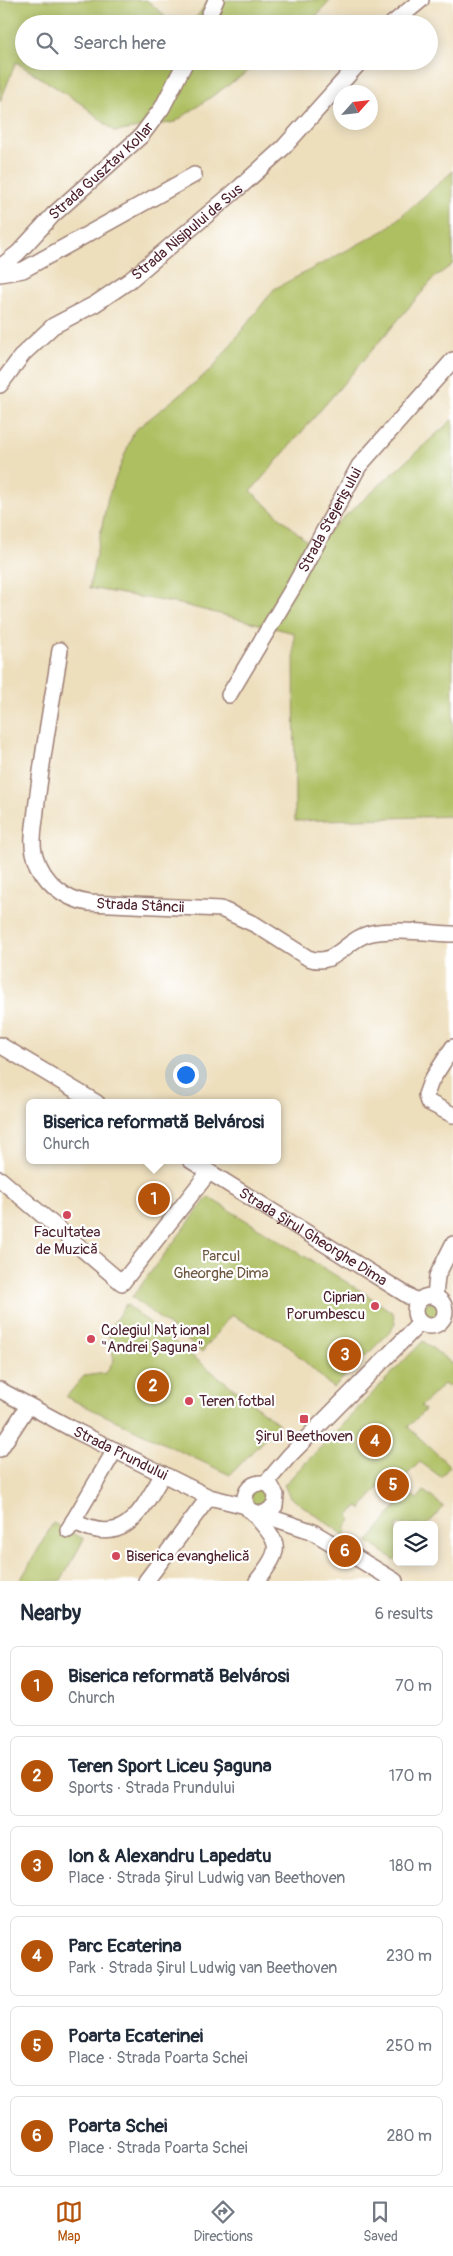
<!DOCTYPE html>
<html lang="en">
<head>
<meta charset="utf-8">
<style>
  body { margin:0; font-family:Pangolin,sans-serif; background:#f6f6f7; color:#1f2937 }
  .controls { position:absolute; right:15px; bottom:15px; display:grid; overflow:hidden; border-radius:8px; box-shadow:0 2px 12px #0003 }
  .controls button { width:45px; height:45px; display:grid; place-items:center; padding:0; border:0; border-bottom:1px solid #e0e1e3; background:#fff; color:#1f2937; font:25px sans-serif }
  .compass { position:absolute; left:333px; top:85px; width:45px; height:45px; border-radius:50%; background:#fff; box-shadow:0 2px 12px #0003; rotate:63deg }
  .you { position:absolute; left:185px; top:1074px; width:18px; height:18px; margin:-12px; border:4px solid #fff; border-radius:50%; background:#1a73e8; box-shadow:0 0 0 8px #1a73e833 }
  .badge { display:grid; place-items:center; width:32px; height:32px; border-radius:50%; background:#b45309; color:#fff; font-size:16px; font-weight:700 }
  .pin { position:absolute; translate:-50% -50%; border:2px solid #fff; box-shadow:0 1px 5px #0006 }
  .popup { position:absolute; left:26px; top:1099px; width:255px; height:65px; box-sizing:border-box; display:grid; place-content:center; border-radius:8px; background:#fff; filter:drop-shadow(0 1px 4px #0005); font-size:16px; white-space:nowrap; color:#747a83 }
  .popup b { font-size:19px; color:#1f2937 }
  .popup::after { content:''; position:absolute; left:50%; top:100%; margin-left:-10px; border:10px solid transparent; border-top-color:#fff }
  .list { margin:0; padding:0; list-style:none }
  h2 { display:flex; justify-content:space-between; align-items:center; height:65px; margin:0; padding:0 20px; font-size:21px }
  h2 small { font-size:16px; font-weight:400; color:#747a83 }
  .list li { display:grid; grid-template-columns:32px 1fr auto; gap:15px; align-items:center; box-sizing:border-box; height:80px; margin:0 10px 10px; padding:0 10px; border:1px solid #e0e1e3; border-radius:8px }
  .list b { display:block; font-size:19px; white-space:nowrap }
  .list p { margin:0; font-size:16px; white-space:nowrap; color:#747a83 }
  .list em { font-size:16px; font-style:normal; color:#747a83 }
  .icon { flex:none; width:28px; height:28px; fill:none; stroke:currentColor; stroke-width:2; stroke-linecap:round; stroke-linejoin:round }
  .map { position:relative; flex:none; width:453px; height:1581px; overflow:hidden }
  .search { position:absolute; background:#fff; box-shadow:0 2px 12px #0003; left:15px; right:15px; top:15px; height:55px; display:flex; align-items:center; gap:12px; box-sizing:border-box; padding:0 18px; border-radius:28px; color:#747a83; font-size:19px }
  .sheet { height:605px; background:#fff }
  nav { display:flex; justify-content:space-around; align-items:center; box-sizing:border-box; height:70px; border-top:1px solid #e0e1e3; background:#fff; font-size:14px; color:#747a83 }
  nav a { display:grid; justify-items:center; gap:2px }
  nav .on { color:#b45309 }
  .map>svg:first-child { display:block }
</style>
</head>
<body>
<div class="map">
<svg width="453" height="1581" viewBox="0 0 453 1581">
  <rect width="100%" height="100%" fill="#fff"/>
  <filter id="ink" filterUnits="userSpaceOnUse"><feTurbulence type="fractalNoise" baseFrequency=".02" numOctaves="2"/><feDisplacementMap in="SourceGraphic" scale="10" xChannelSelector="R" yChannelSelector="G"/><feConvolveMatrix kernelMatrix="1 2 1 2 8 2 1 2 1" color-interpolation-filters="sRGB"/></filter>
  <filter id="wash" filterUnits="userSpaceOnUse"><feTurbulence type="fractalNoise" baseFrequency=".0096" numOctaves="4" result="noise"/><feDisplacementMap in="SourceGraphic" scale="20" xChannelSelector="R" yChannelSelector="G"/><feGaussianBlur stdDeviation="1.12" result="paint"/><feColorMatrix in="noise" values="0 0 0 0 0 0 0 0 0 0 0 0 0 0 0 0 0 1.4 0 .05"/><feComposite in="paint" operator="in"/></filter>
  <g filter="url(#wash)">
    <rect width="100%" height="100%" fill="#eddebc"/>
    <path fill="#aebf62" stroke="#7c6f46" d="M 0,0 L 147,0 L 167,18 L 195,19 L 209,0 L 331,0 L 309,24 L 24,24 L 24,61 L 263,61 L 175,122 L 115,132 L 83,105 L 16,62 L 0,102 Z
      M 453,171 L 453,264 L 435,277 L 251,491 L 312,546 L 453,419 L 453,816 L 295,821 L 294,633 L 184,605 L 89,588 L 108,497 L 134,431 L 211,370 L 274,289 L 385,230 Z
      M 208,1197 L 366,1294 L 393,1313 L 395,1323 L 391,1331 L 333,1388 L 286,1344 L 231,1315 L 202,1352 L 132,1297 Z
      M421 1311a9 9 0 1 1 18 0a9 9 0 1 1-18 0Z
      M 126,1304 L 279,1424 L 230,1475 L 66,1397 L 84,1376 L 106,1373 L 114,1360 L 108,1331 Z
      M 423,1341 L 453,1364 L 453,1381 L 448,1387 L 444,1384 L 421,1406 L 425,1410 L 408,1427 L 450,1466 L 441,1477 L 420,1462 L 403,1479 L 392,1471 L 361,1509 L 357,1506 L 349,1516 L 352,1519 L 345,1528 L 347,1531 L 344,1535 L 290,1497 L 284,1485 Z
      M 254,1489 L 270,1491 L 270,1505 L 254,1508 L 251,1492 Z
      M 424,1491 L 444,1507 L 427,1525 L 397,1525 L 397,1558 L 395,1560 L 368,1542 L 408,1492 L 417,1499 Z
      M 53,1523 L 84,1539 L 61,1581 L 20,1581 Z"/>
  </g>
  <g filter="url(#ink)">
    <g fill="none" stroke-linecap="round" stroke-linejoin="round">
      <defs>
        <g id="minor">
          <path d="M 205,24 L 216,0"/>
          <path d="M 392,24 L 421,0"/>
          <path id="s1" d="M 0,267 L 18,253 L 53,215 L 141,136 L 162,108 L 186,61"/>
          <path d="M 0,274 L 23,270 L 194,175"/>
          <path id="s2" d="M 0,385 L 23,354 L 53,326 L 95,304 L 129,281 L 240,187 L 283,148 L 361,61"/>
          <path id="s3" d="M 60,650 C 52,703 42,756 36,810 C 35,824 30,842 35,856 C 42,881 64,899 89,903 L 221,909 L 256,925 L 308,958 C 335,968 345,940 368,934 C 390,928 430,933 453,934"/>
          <path id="s4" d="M 229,695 L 294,586 L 359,466 L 453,360"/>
          <path d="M 0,1045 L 97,1103"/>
          <path d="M 453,1047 L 431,1081 L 426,1095 L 428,1102 L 453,1115"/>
          <path id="s5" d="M 190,1160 L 418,1302"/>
          <path d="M 0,1179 L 122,1283 L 209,1172"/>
          <circle cx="430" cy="1311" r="15"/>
          <path d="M 435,1297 L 437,1276 L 453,1244"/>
          <path id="s6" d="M 0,1390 L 78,1432 L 209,1497 L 246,1506"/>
          <path d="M 0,1449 L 28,1406"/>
          <path d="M 266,1483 L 289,1456 L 420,1323"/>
          <path d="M 253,1513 C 281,1545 283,1547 257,1581"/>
          <path d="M 263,1514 L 275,1506 L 276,1495 L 271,1486 C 254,1476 237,1494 249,1510 L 311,1531 L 338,1547"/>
          <path d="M 73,1521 C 124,1549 140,1513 163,1474"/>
          <path d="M 68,1530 L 115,1450"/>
          <path d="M 352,1555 L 395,1581"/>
          <path d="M 146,1581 L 209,1497"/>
        </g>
      </defs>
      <use href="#minor" stroke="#9c7e74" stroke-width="18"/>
      <use href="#minor" stroke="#fff" stroke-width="15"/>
    </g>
  </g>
  <g fill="#d1495b" stroke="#fff" stroke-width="2">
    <circle cx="67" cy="1215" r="5"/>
    <circle cx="375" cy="1306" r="5"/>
    <circle cx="91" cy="1339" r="5"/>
    <circle cx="189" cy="1401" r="5"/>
    <rect x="299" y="1414" width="10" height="10" rx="2.5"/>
    <circle cx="116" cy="1556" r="5"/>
  </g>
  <g text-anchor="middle" stroke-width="4.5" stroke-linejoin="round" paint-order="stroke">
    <g font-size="15" fill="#4a1f2b" stroke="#fff">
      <text dy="5" stroke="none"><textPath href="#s1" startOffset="140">Strada Gusztav Kollar</textPath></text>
      <text dy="5" stroke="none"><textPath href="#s2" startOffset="244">Strada Nisipului de Sus</textPath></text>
      <text dy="5" stroke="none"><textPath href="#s4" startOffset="202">Strada Stejerișului</textPath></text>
      <text dy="5" stroke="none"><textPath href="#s3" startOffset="335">Strada Stâncii</textPath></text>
      <text dy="5" stroke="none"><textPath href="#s5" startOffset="145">Strada Șirul Gheorghe Dima</textPath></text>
      <text dy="5" stroke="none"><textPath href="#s6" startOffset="136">Strada Prundului</textPath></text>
    </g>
    <g font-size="15" fill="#4a1f2b" stroke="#fff" text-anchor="start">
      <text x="67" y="1237" text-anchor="middle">Facultatea<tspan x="67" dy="17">de Muzică</tspan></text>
      <text x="365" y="1302" text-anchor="end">Ciprian<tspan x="365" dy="17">Porumbescu</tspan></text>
      <text x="101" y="1335">Colegiul Național<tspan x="101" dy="17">"Andrei Șaguna"</tspan></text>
      <text x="199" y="1406">Teren fotbal</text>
      <text x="304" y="1441" text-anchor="middle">Șirul Beethoven</text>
      <text x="126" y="1561">Biserica evanghelică</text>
    </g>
    <g font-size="15" fill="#6d573e" stroke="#fff">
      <text x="221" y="1261">Parcul<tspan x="221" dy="17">Gheorghe Dima</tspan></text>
    </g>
  </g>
</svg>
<div class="controls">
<button><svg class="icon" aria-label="layers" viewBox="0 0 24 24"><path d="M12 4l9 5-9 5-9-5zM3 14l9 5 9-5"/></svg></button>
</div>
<svg class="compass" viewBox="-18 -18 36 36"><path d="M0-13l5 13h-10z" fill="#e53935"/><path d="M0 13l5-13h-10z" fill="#747a83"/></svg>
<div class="you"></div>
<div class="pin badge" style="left:154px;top:1199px">1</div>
<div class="popup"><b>Biserica reformată Belvárosi</b>Church</div>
<div class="pin badge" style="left:153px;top:1386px">2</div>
<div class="pin badge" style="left:345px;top:1355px">3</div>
<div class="pin badge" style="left:375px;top:1441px">4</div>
<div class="pin badge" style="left:393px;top:1485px">5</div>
<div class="pin badge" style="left:345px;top:1551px">6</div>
<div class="search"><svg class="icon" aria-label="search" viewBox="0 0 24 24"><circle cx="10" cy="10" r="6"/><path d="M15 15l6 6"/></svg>Search here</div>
</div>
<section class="sheet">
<h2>Nearby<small>6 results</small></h2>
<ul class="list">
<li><span class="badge">1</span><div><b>Biserica reformată Belvárosi</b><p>Church</p></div><em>70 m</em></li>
<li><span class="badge">2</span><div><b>Teren Sport Liceu Șaguna</b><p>Sports · Strada Prundului</p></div><em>170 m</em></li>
<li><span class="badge">3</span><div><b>Ion &amp; Alexandru Lapedatu</b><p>Place · Strada Șirul Ludwig van Beethoven</p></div><em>180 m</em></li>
<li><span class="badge">4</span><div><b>Parc Ecaterina</b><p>Park · Strada Șirul Ludwig van Beethoven</p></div><em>230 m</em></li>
<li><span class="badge">5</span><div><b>Poarta Ecaterinei</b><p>Place · Strada Poarta Schei</p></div><em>250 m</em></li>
<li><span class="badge">6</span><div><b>Poarta Schei</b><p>Place · Strada Poarta Schei</p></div><em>280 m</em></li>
</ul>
</section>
<nav>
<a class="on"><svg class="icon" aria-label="map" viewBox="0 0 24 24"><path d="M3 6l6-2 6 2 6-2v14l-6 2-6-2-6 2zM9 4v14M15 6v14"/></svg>Map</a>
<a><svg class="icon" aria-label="directions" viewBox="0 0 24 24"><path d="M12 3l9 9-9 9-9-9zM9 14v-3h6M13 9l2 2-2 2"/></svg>Directions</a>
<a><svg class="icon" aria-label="saved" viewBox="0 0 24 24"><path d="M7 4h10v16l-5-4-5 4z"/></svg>Saved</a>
</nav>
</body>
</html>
